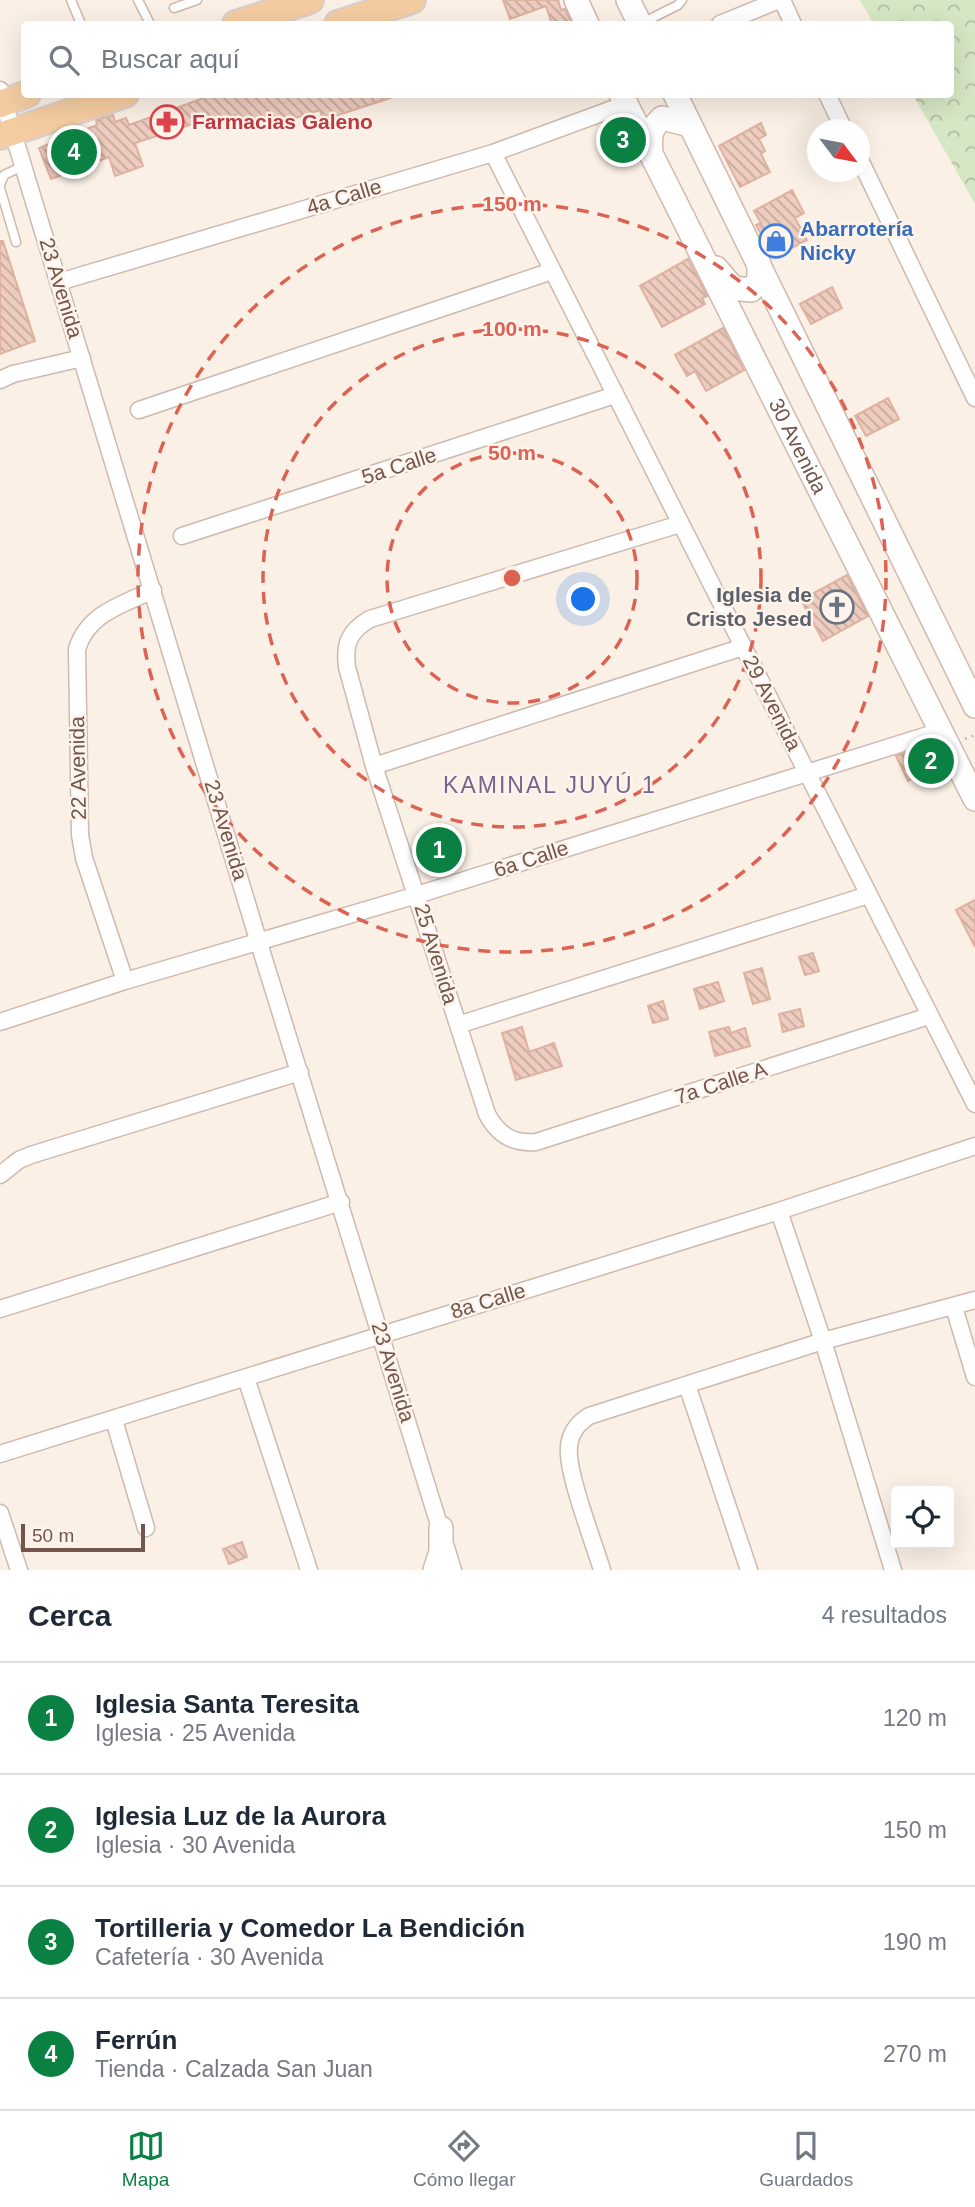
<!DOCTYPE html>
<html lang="es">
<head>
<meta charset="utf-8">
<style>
  body { margin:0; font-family:Arial,sans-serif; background:#f2f2f3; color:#1f2937 }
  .controls { position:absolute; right:21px; bottom:21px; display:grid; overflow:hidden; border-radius:7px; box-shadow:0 7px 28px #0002 }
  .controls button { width:63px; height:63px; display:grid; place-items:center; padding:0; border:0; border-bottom:2px solid #e0e1e3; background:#fff; color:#1f2937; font:35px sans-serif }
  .compass { position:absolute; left:807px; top:119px; width:63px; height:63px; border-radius:50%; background:#fff; box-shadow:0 7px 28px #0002; rotate:122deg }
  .scale { position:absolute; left:21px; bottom:18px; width:124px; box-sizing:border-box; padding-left:7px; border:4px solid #72554c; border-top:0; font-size:19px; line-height:24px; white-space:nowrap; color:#72554c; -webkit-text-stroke:5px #fef4eb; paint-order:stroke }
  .you { position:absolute; left:584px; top:600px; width:24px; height:24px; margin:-18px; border:5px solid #fff; border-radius:50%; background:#1a73e8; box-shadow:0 0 0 10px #1a73e833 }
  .badge { display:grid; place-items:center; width:46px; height:46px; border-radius:50%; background:#0b8043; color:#fff; font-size:23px; font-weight:700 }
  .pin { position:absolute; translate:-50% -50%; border:4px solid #fff; box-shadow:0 2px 7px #0006 }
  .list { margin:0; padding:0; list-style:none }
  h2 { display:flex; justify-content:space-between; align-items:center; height:91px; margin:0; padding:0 28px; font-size:30px }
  h2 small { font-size:23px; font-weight:400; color:#747a83 }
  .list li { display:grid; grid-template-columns:46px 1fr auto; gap:21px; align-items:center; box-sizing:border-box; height:112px; padding:0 28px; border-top:2px solid #e0e1e3 }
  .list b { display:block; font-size:26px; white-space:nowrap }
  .list p { margin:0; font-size:23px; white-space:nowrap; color:#747a83 }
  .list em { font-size:23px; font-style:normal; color:#747a83 }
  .icon { flex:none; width:38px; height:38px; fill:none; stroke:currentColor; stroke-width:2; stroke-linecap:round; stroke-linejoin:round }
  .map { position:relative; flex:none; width:975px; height:1570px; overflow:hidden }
  .search { position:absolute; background:#fff; box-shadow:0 7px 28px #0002; left:21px; right:21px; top:21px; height:77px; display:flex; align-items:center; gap:18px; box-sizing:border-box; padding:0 24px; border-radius:7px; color:#747a83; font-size:26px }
  .sheet { height:539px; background:#fff }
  nav { display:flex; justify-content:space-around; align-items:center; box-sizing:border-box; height:98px; border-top:2px solid #e0e1e3; background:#fff; font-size:19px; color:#747a83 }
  nav a { display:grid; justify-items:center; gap:4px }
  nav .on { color:#0b8043 }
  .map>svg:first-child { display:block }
</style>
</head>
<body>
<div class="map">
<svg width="975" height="1570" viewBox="0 0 975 1570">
  <defs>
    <pattern id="park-crowns" width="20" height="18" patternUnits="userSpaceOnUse" patternTransform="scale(1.75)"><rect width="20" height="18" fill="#d6e7c5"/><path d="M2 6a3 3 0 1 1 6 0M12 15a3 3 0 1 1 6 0" fill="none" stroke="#b2bea2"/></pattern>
    <pattern id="building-back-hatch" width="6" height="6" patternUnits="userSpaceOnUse" patternTransform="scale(1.75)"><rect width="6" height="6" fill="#eeccbf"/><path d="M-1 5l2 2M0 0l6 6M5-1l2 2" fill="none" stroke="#c5a89d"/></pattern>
  </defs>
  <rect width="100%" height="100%" fill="#fbf0e5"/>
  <path fill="url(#park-crowns)" d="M 860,0 L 975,0 L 975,204 L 913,95 L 950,94 L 950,24 L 874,24 Z"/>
  <path fill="url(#building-back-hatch)" stroke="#dfb1a0" stroke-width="2" d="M 503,0 L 558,0 L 561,10 L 565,9 L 572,24 L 552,24 L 546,6 L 510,19 Z
    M 200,94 L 392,94 L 393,97 L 323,120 L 320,110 L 274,125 L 270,115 L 239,126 L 235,115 L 210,123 L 208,119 L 135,143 L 143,166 L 115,176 L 109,157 L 51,179 L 39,148 L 97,125 L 96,120 L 113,115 L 115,122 L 126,118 L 129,125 L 201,99 Z
    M 618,118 L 630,143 L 619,149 L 607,122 Z
    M 761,123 L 766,135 L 759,139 L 765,151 L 761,154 L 770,172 L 740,187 L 719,146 Z
    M 792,190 L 804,213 L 795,218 L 807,240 L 774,257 L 756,225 L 761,223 L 754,211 Z
    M 0,241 L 3,241 L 35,341 L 0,354 Z
    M 688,259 L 707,296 L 702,298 L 705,304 L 662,327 L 640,286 Z
    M 832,287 L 842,308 L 811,324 L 800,304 Z
    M 723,328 L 744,370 L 706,391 L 695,371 L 687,376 L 675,355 Z
    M 888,398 L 899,419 L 866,436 L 855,416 Z
    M 847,575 L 868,616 L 823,641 L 801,600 Z
    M 929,746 L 939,766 L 908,781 L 896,756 Z
    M 452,833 L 455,858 L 437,864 L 427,862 L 422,843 Z
    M 975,900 L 975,947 L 956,910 Z
    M 813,953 L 819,971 L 805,975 L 799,957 Z
    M 762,968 L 770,999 L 753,1004 L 744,973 Z
    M 718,982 L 724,1001 L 700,1009 L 694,989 Z
    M 663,1001 L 668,1019 L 653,1023 L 648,1006 Z
    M 800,1009 L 804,1026 L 783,1032 L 779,1014 Z
    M 522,1027 L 529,1052 L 554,1043 L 562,1066 L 516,1080 L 502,1033 Z
    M 729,1027 L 731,1033 L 745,1028 L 750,1046 L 715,1056 L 709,1032 Z
    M 242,1542 L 247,1557 L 229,1564 L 223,1549 Z"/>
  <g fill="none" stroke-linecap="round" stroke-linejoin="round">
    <defs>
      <path id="lane" d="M 71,0 L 81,24
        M 138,0 L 150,24
        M 174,8 L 197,0
        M 642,23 L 678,5 L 682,0
        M 0,185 L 4,175 L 23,166
        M 0,188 L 16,242"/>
      <path id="street" d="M 782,0 L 793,24
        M 720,24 L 779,0
        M 0,90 L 259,943 L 453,1570
        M 827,94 L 844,130
        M 493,153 L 975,1104
        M 860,160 L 975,398
        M 59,282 L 493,153 L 626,104
        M 0,380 L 13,374 L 82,358
        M 139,410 L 552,271
        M 680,524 L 370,619 C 349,631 344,644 347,667 L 374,766 L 487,1114 C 498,1135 513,1144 536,1142 L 929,1016
        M 182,536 L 615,395
        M 374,766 L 743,647
        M 125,981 L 84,858 L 80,835 L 77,649 C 88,613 122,605 153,590
        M 0,1022 L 125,981 L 417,895 L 941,731
        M 458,1025 L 868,895
        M 0,1175 L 19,1160 L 31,1155 L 300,1072
        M 779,1211 L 823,1341 L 893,1570
        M 954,1307 L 975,1377
        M 0,1309 L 341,1202
        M 246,1378 L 309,1570
        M 687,1385 L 749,1570
        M 114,1420 L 146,1528
        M 0,1454 L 779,1211 L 975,1146
        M 0,1513 L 19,1570
        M 602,1570 C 594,1543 566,1471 569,1447 C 570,1433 578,1423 589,1416 L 823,1341 L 975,1300"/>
      <g id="secondary">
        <path d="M 576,0 L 587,24"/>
        <path d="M 628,0 L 640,24"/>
        <path id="s1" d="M 621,94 L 975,799"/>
        <path d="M 675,94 L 975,706"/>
        <path d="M 651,154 C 650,138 649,130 662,118 L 690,125"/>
        <path d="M 716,268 L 733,288 L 751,290 L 759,280 L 759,264"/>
        <path d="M 435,1570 L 441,1552 L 441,1528"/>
      </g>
      <path id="primary" d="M 236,24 L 310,0
        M 338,24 L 412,0
        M 0,104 L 27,94
        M 0,136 L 125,94"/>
    </defs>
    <use href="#lane" stroke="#cdb9af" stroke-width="11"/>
    <use href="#street" stroke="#cdb9af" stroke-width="19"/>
    <use href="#secondary" stroke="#d0b8ad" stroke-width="26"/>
    <use href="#primary" stroke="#d8cfcd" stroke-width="30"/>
    <path stroke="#d3afa2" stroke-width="2.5" stroke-dasharray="2 5" stroke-linecap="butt" d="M 965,739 L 975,735"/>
    <use href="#lane" stroke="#fff" stroke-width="8"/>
    <use href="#street" stroke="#fff" stroke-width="16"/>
    <use href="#secondary" stroke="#fff" stroke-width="23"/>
    <use href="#primary" stroke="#f5cca2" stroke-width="26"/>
  </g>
  <g fill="none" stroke="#dc6253" stroke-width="3.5" stroke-dasharray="12 9">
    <circle cx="512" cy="578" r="125"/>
    <circle cx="512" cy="578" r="249"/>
    <circle cx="512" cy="578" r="374"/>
  </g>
  <defs>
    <symbol id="pharmacy-ring" viewBox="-11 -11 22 22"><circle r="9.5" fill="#fef4eb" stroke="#e0444e" stroke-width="1.5"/><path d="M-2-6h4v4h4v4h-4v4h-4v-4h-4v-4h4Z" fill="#e0444e"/></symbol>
    <symbol id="shop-ring" viewBox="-11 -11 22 22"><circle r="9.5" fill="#fef4eb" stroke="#3f7fe0" stroke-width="1.5"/><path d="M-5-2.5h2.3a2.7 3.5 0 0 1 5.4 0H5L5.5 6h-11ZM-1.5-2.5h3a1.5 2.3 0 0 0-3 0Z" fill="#3f7fe0"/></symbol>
    <symbol id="church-ring" viewBox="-11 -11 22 22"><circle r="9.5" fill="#fef4eb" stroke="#6b7280" stroke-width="1.5"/><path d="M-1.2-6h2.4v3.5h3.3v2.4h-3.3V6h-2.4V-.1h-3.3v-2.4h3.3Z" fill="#6b7280"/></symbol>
  </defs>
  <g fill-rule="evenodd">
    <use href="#pharmacy-ring" x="148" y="103" width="38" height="38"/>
    <use href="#shop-ring" x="757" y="222" width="38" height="38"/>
    <use href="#church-ring" x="818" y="588" width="38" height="38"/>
  </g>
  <g text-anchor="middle" stroke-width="5" stroke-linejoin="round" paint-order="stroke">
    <g font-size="21" font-weight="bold" fill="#be3a42" stroke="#fef4eb" text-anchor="start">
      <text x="192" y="129">Farmacias Galeno</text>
    </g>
    <g font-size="21" fill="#72554c" stroke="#fef4eb">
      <text transform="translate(344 197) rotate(-17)" y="7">4a Calle</text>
      <text transform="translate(61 288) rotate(73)" y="7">23 Avenida</text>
      <text dy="7" stroke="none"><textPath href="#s1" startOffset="394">30 Avenida</textPath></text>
      <text transform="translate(399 466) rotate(-18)" y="7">5a Calle</text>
      <text transform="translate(772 703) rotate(63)" y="7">29 Avenida</text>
      <text transform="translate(78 768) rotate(-91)" y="7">22 Avenida</text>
      <text transform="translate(226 830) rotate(73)" y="7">23 Avenida</text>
      <text transform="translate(531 859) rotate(-18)" y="7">6a Calle</text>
      <text transform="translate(436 954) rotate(73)" y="7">25 Avenida</text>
      <text transform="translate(721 1083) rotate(-18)" y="7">7a Calle A</text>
      <text transform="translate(488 1301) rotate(-17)" y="7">8a Calle</text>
      <text transform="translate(393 1372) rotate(73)" y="7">23 Avenida</text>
    </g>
    <g font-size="21" font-weight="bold" fill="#366cbe" stroke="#fef4eb" text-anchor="start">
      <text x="800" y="236">Abarrotería<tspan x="800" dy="24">Nicky</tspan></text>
    </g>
    <g font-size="21" font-weight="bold" fill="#5b616d" stroke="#fef4eb" text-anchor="end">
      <text x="812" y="602">Iglesia de<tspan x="812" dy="24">Cristo Jesed</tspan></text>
    </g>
    <g font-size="23" letter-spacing="2" fill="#7a648e" stroke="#fef4eb">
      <text x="550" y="793">KAMINAL JUYÚ 1</text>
    </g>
  </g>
  <circle cx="512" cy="578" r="10" fill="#dc6253" stroke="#fef4eb" stroke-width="3.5"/>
  <g font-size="21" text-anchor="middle" font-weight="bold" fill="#dc6253" stroke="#fef4eb" stroke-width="5" stroke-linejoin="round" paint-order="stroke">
    <text x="512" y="211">150 m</text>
    <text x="512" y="336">100 m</text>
    <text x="512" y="460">50 m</text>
  </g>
</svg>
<div class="controls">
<button><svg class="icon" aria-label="locate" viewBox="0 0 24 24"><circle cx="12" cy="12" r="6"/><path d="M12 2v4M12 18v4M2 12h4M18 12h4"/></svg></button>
</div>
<svg class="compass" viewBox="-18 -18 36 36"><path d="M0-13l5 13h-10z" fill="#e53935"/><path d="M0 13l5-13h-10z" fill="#747a83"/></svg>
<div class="scale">50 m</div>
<div class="you"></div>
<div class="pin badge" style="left:439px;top:850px">1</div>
<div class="pin badge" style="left:931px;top:761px">2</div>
<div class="pin badge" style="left:623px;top:140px">3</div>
<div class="pin badge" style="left:74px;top:152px">4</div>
<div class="search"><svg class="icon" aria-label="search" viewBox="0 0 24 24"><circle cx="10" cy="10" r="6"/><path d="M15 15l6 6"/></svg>Buscar aquí</div>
</div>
<section class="sheet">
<h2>Cerca<small>4 resultados</small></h2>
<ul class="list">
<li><span class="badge">1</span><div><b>Iglesia Santa Teresita</b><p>Iglesia · 25 Avenida</p></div><em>120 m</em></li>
<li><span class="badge">2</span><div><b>Iglesia Luz de la Aurora</b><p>Iglesia · 30 Avenida</p></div><em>150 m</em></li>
<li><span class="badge">3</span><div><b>Tortilleria y Comedor La Bendición</b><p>Cafetería · 30 Avenida</p></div><em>190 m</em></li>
<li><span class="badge">4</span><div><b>Ferrún</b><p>Tienda · Calzada San Juan</p></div><em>270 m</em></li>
</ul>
</section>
<nav>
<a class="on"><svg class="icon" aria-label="map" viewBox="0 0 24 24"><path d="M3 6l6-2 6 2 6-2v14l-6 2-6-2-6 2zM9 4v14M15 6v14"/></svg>Mapa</a>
<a><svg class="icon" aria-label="directions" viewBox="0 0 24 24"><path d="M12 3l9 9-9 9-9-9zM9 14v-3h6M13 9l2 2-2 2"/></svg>Cómo llegar</a>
<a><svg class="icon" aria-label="saved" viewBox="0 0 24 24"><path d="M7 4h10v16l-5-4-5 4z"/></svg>Guardados</a>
</nav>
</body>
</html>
